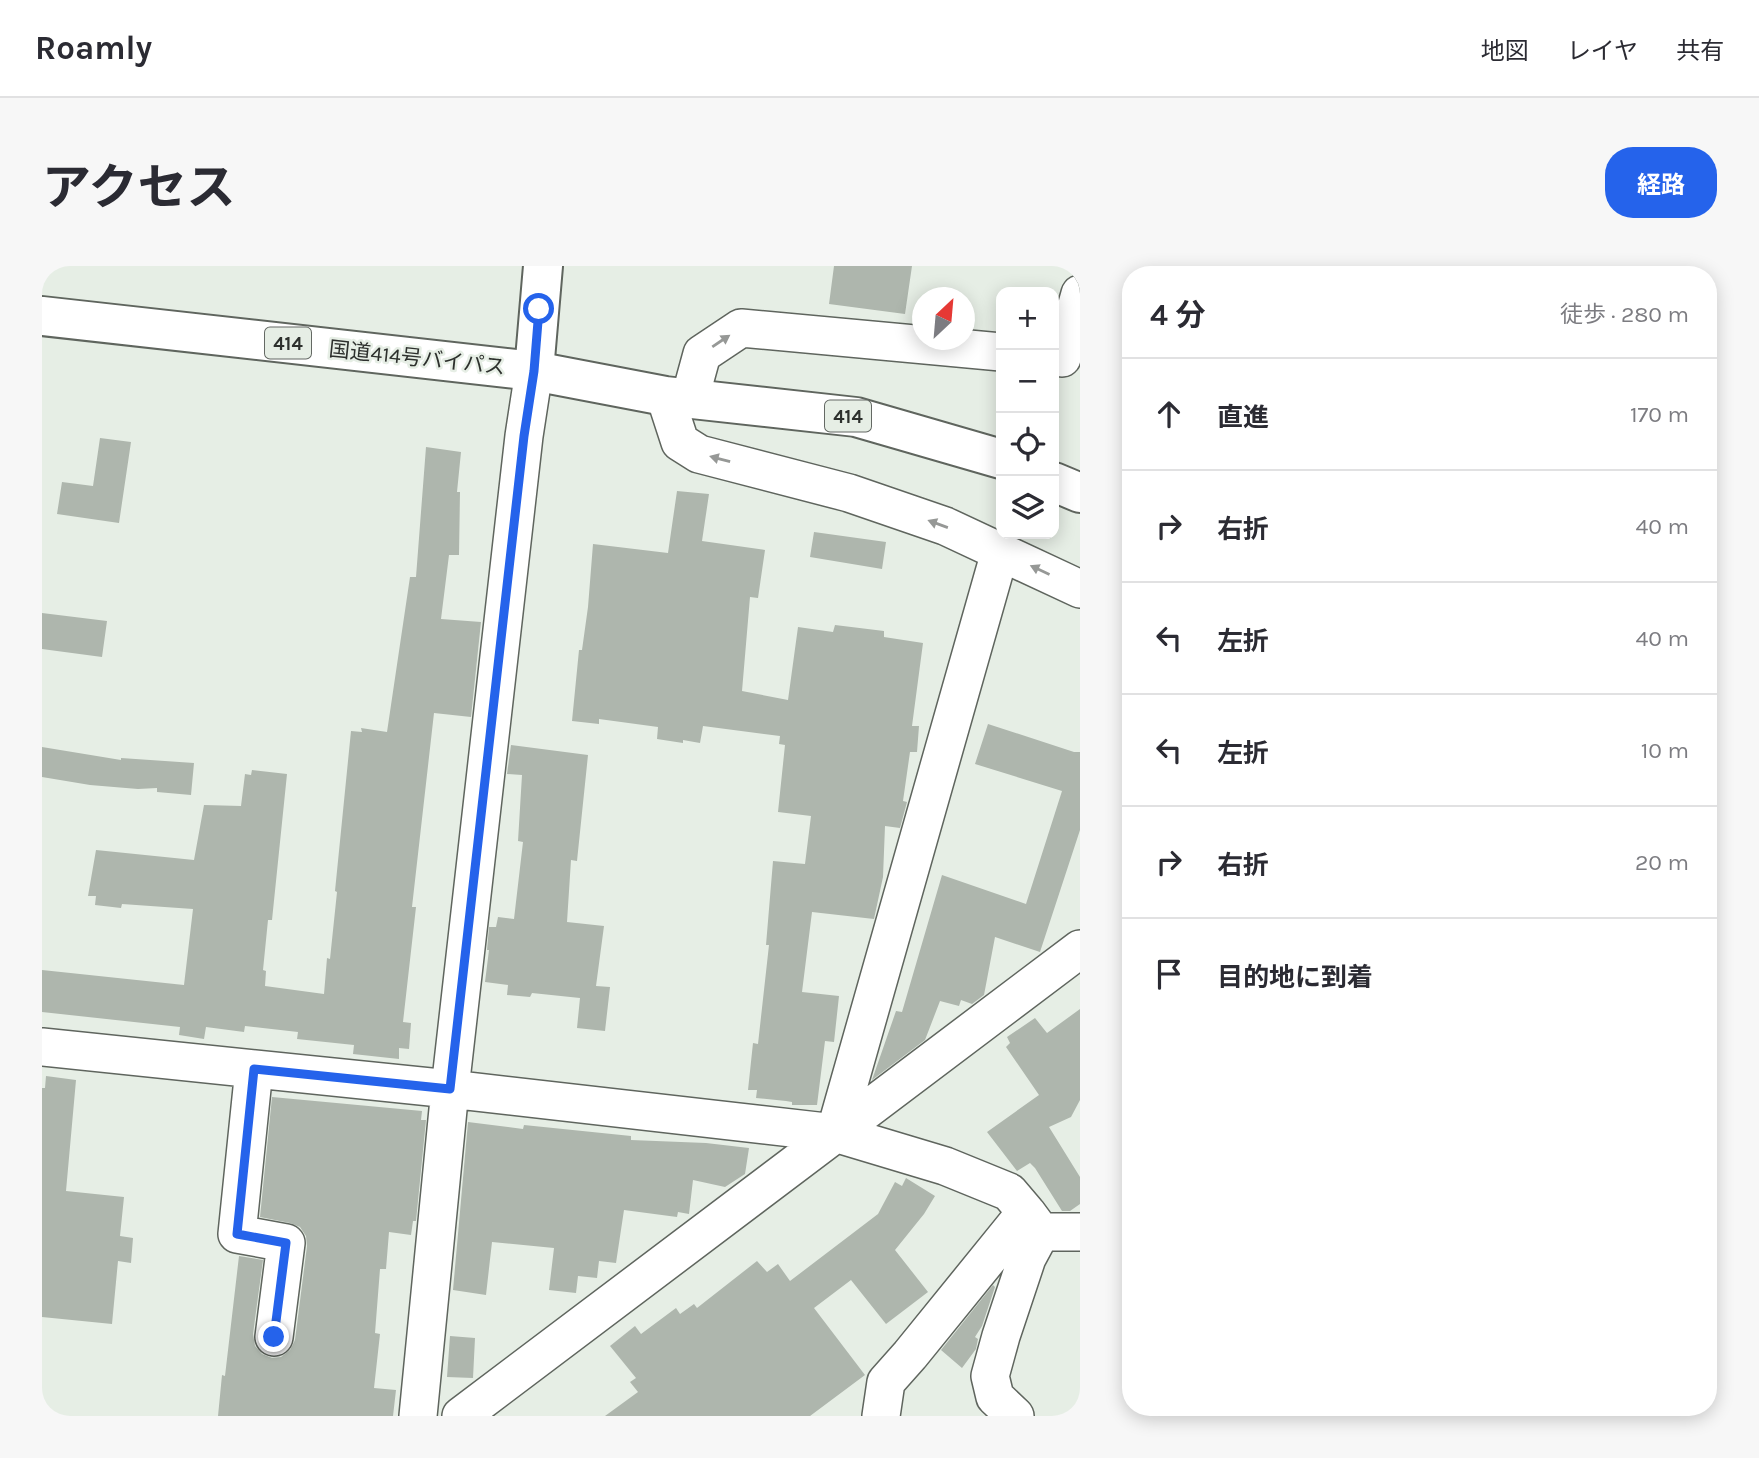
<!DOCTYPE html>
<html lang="ja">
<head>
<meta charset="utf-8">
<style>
  body { margin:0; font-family:Karla,"Noto Sans JP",sans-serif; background:#f7f7f7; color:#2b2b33 }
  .controls { position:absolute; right:21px; top:21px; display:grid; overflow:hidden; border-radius:14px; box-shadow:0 4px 18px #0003 }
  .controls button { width:63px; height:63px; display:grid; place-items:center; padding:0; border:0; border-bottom:2px solid #e1e1e2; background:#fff; color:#2b2b33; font:35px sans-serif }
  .compass { position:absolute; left:870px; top:21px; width:63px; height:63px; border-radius:50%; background:#fff; box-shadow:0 4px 18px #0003; rotate:26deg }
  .stop { position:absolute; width:21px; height:21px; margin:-16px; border:5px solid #2563eb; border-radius:50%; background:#fff }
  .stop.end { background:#2563eb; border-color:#fff; box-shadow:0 2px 7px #0008 }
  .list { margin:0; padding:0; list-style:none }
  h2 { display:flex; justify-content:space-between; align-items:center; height:91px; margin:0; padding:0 28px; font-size:30px }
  h2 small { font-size:23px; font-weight:400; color:#7c7c81 }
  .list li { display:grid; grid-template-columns:46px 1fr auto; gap:21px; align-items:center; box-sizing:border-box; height:112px; padding:0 28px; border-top:2px solid #e1e1e2 }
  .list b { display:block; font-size:26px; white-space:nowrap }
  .list em { font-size:23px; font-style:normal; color:#7c7c81 }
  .icon { flex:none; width:38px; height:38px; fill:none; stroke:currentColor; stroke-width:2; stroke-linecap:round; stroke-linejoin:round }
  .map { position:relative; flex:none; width:1038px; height:1150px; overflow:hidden; border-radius:28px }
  header { display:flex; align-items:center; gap:42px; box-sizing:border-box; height:98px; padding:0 35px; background:#fff; border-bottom:2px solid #e1e1e2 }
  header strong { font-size:33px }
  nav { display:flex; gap:38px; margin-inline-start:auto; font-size:24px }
  .intro { display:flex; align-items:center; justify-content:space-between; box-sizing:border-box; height:168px; padding:0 42px }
  h1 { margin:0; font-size:49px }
  .button { padding:18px 32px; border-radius:28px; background:#2563eb; color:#fff; font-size:24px; font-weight:700 }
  main { display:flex; gap:42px; padding:0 42px }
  aside { flex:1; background:#fff; border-radius:28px; box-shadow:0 4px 18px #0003 }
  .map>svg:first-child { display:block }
</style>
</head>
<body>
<header>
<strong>Roamly</strong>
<nav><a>地図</a><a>レイヤ</a><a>共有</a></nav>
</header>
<div class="intro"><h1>アクセス</h1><a class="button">経路</a></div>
<main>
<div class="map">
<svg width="1038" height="1150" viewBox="0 0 1038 1150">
  <rect width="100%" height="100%" fill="#e6eee5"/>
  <path fill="#aeb6ad" d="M 792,0 L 870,0 L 863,48 L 787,38 Z
    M 58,172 L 89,176 L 77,257 L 15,248 L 20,216 L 51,220 Z
    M 384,181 L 419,186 L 415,226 L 418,226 L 417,289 L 407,289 L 399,353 L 439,356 L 429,451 L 392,447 L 370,641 L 374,641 L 361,756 L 369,757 L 367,783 L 357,782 L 357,793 L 311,788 L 312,779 L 255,773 L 256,766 L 203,760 L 202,766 L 164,761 L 162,773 L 137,769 L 138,761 L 0,746 L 0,704 L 142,719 L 151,643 L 80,638 L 79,642 L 53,639 L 54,630 L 46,630 L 54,584 L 152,594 L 162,539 L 199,540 L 203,508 L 209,509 L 210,504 L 245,508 L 230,654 L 226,654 L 221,704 L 224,705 L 223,720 L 282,728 L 285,692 L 288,693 L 295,626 L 293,625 L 309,465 L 320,466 L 319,462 L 345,466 L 368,311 L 374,311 Z
    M 635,225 L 667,228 L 660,275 L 723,284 L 716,332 L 708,331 L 700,425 L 746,434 L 756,361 L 791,366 L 793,359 L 842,365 L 842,371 L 881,377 L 870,460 L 877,460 L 875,486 L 868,486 L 861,535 L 865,536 L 858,562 L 843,560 L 841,611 L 832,653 L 770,646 L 760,726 L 797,730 L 792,776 L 783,775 L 775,839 L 750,839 L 750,836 L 744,835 L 714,832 L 715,824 L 706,824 L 711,777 L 716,778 L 727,679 L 724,679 L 731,595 L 763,598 L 769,550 L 736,546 L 743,479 L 737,478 L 738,470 L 661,460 L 658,477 L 641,474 L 641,477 L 615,473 L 616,461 L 557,453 L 557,458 L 530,455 L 537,384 L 540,384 L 546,341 L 551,278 L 626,287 Z
    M 772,266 L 844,276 L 840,303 L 768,291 Z
    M 0,347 L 65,355 L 60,391 L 0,383 Z
    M 946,458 L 1032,486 L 1038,486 L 1038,564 L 998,686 L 953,671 L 942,729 L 930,738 L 919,734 L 917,740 L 898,735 L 883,774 L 830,814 L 854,745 L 860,746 L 900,609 L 984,638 L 1020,525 L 933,498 Z
    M 469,479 L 546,489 L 535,595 L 529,594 L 525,656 L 562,660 L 554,720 L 568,721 L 563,765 L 535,762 L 538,732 L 490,727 L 488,731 L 465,729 L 466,719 L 443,716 L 447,684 L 445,684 L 447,661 L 454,661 L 456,651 L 472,653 L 481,576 L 476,575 L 480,509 L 465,508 Z
    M 0,481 L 79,494 L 79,492 L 152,497 L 149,529 L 115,526 L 115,522 L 96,523 L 48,519 L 0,511 Z
    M 1038,743 L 1038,834 L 1029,851 L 1007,861 L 1038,911 L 1038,938 L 1028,945 L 1020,945 L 993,902 L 988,897 L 975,905 L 945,866 L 997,829 L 964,781 L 968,777 L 965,771 L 993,752 L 1005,767 Z
    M 4,810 L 34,814 L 24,925 L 82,931 L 78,970 L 91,972 L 89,997 L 76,995 L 70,1058 L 0,1051 L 0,822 L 3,822 Z
    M 230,831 L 380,845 L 379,854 L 384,854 L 374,955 L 371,955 L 369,969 L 347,966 L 344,1003 L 338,1003 L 333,1067 L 338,1068 L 332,1122 L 354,1124 L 351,1150 L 176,1150 L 180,1109 L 183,1110 L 197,990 L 221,994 L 211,1068 L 213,1080 L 220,1088 L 230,1092 L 239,1091 L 248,1084 L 253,1074 L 265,980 L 264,970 L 258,961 L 248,957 L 218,951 Z
    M 426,856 L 481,863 L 482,859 L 589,870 L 589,874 L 664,877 L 707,882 L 703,908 L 683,921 L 651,914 L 647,948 L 636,946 L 635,951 L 582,944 L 574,997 L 557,995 L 555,1012 L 536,1010 L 534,1027 L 507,1024 L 512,982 L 450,976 L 444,1029 L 411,1024 Z
    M 864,912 L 893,930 L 882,948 L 853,984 L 886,1026 L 844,1058 L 809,1014 L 772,1042 L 823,1109 L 768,1150 L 563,1150 L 596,1126 L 588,1116 L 594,1112 L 568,1080 L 593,1060 L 599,1068 L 634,1042 L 638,1048 L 652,1038 L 655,1042 L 715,995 L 725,1006 L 736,998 L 748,1015 L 836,948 L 853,916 L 860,920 Z
    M 951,1019 L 953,1021 L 940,1060 L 933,1071 L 936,1073 L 934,1083 L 920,1102 L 899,1084 Z
    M 408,1070 L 433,1072 L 431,1112 L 405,1111 Z"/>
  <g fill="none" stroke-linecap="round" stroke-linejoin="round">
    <defs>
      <path id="minor" d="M 1020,92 L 1038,28
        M 623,130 L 638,176 L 657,188 L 807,227 L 903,260 L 1038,323
        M 648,132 L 660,88 L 699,62 L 959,86
        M 0,781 L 408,823 L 793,867 L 903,900 L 967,926 L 984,946 L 868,1089 L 844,1116 L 839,1150
        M 212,803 L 195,968 L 244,977 L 232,1071
        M 793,867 L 958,286
        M 985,947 L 999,966 L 1038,966
        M 376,1150 L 408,823 L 482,170 L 492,105
        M 419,1150 L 1038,683
        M 973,1150 L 953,1131 L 948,1110 L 959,1070 L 985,992 L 999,966"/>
      <path id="tertiary" d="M 492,105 L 501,0"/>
      <path id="trunk" d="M 0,50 L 492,105 L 623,130 L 814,151 L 959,193
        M 1012,216 L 1038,227"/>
    </defs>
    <use href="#minor" stroke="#5f655e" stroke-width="40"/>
    <use href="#tertiary" stroke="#5f655e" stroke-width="42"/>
    <use href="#trunk" stroke="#5f655e" stroke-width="42"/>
    <use href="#minor" stroke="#fff" stroke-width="37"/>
    <use href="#tertiary" stroke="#fff" stroke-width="38"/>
    <use href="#trunk" stroke="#fff" stroke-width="38"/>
  </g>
  <defs><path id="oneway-solid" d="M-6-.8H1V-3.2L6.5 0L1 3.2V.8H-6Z" transform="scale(1.75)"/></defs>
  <g fill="#969896">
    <use href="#oneway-solid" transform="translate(679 75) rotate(-34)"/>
    <use href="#oneway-solid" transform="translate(678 193) rotate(-165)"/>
    <use href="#oneway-solid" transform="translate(896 258) rotate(-160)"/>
    <use href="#oneway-solid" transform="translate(998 304) rotate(-155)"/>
  </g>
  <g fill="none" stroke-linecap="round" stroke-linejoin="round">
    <path stroke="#2563eb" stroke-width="9" d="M 232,1071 L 244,977 L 195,968 L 212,803 L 408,823 L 482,170 L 492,105 L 497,43"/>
  </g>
  <g text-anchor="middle" stroke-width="5" stroke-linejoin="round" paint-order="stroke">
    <g fill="#e6eee5" stroke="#646964" stroke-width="2">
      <rect x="223" y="61.5" width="46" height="31" rx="5"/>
      <rect x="783" y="134.5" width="46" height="31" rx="5"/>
    </g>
    <g font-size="19" font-weight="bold" fill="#2d302d">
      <text x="246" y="84">414</text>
      <text x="806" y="157">414</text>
    </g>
    <g font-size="21" fill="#2d302d" stroke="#e6eee5">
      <text transform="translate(375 92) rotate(6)" y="7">国道414号バイパス</text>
    </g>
  </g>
</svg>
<div class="controls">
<button>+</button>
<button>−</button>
<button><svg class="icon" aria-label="locate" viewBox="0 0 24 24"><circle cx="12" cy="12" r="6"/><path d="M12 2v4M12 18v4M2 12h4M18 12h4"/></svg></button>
<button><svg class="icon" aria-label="layers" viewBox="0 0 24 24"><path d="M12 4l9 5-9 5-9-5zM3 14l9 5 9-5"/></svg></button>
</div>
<svg class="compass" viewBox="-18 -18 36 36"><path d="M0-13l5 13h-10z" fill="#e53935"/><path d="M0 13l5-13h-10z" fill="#7c7c81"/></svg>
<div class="stop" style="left:497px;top:43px"></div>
<div class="stop end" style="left:232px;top:1071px"></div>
</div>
<aside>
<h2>4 分<small>徒歩 · 280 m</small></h2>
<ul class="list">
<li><svg class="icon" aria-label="ahead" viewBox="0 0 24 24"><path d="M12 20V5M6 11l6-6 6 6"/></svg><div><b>直進</b></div><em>170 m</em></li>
<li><svg class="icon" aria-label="right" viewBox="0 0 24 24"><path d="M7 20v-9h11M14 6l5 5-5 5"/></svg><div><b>右折</b></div><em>40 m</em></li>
<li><svg class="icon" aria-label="left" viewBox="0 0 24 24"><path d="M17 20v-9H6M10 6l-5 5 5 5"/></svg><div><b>左折</b></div><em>40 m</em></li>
<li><svg class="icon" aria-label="left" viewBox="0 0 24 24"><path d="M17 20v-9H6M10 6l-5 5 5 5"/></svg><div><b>左折</b></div><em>10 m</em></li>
<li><svg class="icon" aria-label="right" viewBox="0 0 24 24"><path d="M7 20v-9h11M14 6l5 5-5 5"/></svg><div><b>右折</b></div><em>20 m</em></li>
<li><svg class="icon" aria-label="arrive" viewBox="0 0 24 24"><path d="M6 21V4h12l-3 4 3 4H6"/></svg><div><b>目的地に到着</b></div></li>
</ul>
</aside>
</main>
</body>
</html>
